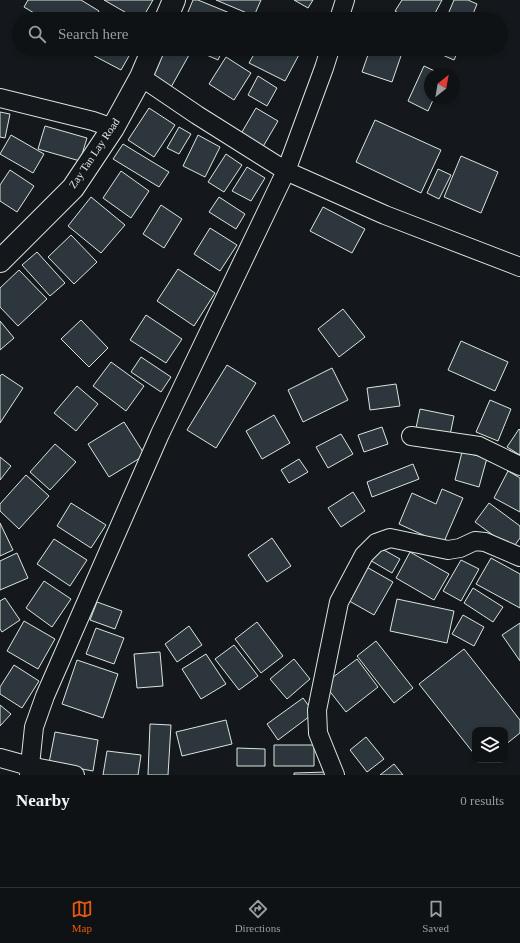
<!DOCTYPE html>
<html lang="en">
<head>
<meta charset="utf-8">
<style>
  body { margin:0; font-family:Georgia,serif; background:#1d2022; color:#f1f3f6 }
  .controls { position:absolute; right:12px; bottom:12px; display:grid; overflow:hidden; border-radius:8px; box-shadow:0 2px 6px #0003 }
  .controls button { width:36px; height:36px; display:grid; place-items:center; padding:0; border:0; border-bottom:1px solid #2f3234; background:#0f1215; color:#f1f3f6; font:20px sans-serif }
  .compass { position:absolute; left:424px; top:68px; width:36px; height:36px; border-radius:50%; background:#0f1215; box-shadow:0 2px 6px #0003; rotate:31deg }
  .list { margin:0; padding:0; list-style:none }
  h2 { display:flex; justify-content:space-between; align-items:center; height:52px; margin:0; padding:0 16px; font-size:17px }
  h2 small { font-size:13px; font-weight:400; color:#9b9ea0 }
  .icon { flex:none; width:22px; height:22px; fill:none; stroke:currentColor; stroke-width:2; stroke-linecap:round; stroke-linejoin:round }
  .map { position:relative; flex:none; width:520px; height:775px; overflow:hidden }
  .search { position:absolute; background:#0f1215; box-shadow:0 2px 6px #0003; left:12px; right:12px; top:12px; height:44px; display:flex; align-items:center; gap:10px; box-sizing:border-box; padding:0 14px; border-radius:22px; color:#9b9ea0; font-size:15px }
  .sheet { height:112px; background:#0f1215 }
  nav { display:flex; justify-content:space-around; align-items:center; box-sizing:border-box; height:56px; border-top:1px solid #2f3234; background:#0f1215; font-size:11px; color:#9b9ea0 }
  nav a { display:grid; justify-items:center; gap:2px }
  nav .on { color:#ea580c }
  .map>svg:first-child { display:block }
</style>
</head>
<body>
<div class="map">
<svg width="520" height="775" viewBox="0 0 520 775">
  <rect width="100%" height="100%" fill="#14181c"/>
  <path fill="#2c363c" stroke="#d8e6dc" d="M 28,0 L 81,0 L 99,11 L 95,19 L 44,19 L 24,7 Z
    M 104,0 L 153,0 L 142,19 L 137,19 Z
    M 193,0 L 198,0 L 237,16 L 236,19 L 185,19 Z
    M 216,0 L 261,0 L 254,16 Z
    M 294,0 L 313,0 L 308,8 Z
    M 402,0 L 442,0 L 432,19 L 409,19 L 395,11 Z
    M 454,0 L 468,0 L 477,4 L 471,19 L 446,19 Z
    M 105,14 L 113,19 L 102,19 Z
    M 86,49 L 133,49 L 121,70 L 85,51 Z
    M 165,49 L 179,49 L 189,55 L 170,89 L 149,78 Z
    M 193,49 L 223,49 L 218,60 Z
    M 257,49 L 302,49 L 285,81 L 249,63 Z
    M 370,49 L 403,50 L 392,82 L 362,72 Z
    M 434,49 L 459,49 L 454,60 L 433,51 Z
    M 226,57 L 251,73 L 234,100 L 209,84 Z
    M 424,66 L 441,74 L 430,74 L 430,98 L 434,98 L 428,111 L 408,101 Z
    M 258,76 L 277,88 L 267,106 L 248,95 Z
    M 149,108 L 175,125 L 154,157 L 128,140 Z
    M 256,108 L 278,121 L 261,150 L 239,137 Z
    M 0,112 L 10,114 L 5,138 L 0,137 Z
    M 375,120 L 441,150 L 421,193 L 356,162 Z
    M 45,126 L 87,138 L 80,161 L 38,149 Z
    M 179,127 L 191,134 L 179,154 L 167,148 Z
    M 11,135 L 44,154 L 33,173 L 0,154 Z
    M 198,135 L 220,147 L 205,177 L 183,166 Z
    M 123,144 L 169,172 L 159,187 L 113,159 Z
    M 226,154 L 242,165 L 224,192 L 208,182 Z
    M 461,156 L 498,172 L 481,213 L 444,197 Z
    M 247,167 L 265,178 L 251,201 L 232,191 Z
    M 438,169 L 451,175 L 439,199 L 427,193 Z
    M 10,170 L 34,186 L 17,212 L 0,201 L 0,185 Z
    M 121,171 L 149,191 L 131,218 L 103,198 Z
    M 91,197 L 125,225 L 101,253 L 68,226 Z
    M 219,197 L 245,214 L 236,229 L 209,212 Z
    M 161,205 L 182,219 L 164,248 L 143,234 Z
    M 323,207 L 365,229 L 352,253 L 310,231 Z
    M 210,228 L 237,245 L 220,271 L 194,254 Z
    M 71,235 L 97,262 L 74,284 L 48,257 Z
    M 37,252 L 65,283 L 50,296 L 22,265 Z
    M 178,269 L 215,293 L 194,326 L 157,301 Z
    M 19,270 L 47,299 L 18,326 L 0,307 L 0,288 Z
    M 343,309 L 365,337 L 339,357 L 318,329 Z
    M 146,315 L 182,339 L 166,363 L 130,340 Z
    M 81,320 L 108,348 L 89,367 L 61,339 Z
    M 0,321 L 14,338 L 0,350 Z
    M 461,341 L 508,362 L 495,391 L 448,370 Z
    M 141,357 L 171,377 L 161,392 L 131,372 Z
    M 111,362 L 144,386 L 126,411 L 93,386 Z
    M 227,365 L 256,383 L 216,448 L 187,430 Z
    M 332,368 L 348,400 L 303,422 L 288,390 Z
    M 2,374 L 23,388 L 0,423 L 0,376 Z
    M 396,384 L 400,406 L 370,410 L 367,388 Z
    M 77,386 L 98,404 L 76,431 L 54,413 Z
    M 490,400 L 511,409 L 498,441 L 476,432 Z
    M 420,409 L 454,416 L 450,435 L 416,428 Z
    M 274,415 L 290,443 L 262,459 L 246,431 Z
    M 124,422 L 145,455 L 109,477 L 88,444 Z
    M 382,427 L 388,444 L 364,452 L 358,435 Z
    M 519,429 L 520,430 L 520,455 L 507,447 Z
    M 341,434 L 353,454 L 328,468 L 316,447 Z
    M 55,444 L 76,462 L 50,490 L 30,472 Z
    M 462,452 L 487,458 L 479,487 L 455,480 Z
    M 0,457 L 11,466 L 0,480 Z
    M 299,459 L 308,472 L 289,483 L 281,470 Z
    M 413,464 L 419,479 L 372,497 L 367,482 Z
    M 508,471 L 520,478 L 520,512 L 494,498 Z
    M 26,475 L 49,496 L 19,529 L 0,511 L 0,504 Z
    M 442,489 L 463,498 L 443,544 L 399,524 L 412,493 L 436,504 Z
    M 353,492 L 365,511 L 341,527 L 328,508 Z
    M 71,503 L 106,525 L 91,548 L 57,526 Z
    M 489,503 L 520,526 L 520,538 L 512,549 L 475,522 Z
    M 0,523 L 13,550 L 0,556 Z
    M 272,538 L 291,566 L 267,582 L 248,555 Z
    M 54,539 L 87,560 L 70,586 L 37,564 Z
    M 375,545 L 400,559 L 392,573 L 368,559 Z
    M 410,552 L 449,574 L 434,600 L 396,578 Z
    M 17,553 L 28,578 L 0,590 L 0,561 Z
    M 491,558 L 520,574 L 520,608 L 476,584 Z
    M 461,560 L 479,569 L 461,601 L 443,591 Z
    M 363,565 L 393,582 L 374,615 L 344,598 Z
    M 44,581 L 71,599 L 52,627 L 26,608 Z
    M 473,588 L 503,607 L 493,622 L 464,603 Z
    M 5,598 L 20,620 L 2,632 L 0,629 L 0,601 Z
    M 397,599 L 454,611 L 447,643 L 390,631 Z
    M 97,602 L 122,611 L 115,629 L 90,620 Z
    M 463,615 L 484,627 L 474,646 L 452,634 Z
    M 24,621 L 55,639 L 38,669 L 7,651 Z
    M 257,622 L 283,656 L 261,673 L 235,639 Z
    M 520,623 L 520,661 L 502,635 Z
    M 189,626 L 202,645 L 177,662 L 165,644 Z
    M 96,628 L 124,638 L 114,664 L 86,654 Z
    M 376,641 L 413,688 L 394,703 L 357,656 Z
    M 234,645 L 258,676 L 239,690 L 215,659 Z
    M 464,649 L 520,720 L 520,733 L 505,745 L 505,730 L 475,730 L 475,755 L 419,684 Z
    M 160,652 L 163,686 L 137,688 L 134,654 Z
    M 206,654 L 226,684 L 201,699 L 182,669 Z
    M 294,659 L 310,679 L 287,699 L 270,679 Z
    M 357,659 L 378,687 L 346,712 L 324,684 Z
    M 77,660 L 118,674 L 103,718 L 62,704 Z
    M 14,665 L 39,681 L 22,708 L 0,694 L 0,687 Z
    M 303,698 L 314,713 L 278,740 L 267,724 Z
    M 0,705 L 11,714 L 0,726 Z
    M 226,720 L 232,744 L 182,756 L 176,732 Z
    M 150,724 L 171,725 L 168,775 L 148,775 Z
    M 55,732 L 98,740 L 93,771 L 49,763 Z
    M 366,737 L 384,759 L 367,772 L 350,750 Z
    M 274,745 L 314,745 L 314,766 L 274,766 Z
    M 237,748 L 265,749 L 265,766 L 237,766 Z
    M 107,751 L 141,755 L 138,775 L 103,775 Z
    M 394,764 L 403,775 L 380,775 Z
    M 327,772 L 327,775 L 294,775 L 294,773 Z"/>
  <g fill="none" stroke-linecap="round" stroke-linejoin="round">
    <defs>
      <path id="minor" d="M 339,19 L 345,0
        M 141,77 L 197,115 L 286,171 L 385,215 L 520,267
        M 0,98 L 93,121 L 113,128
        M 411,436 L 479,446 L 520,466
        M 0,758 L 29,766 L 75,775
        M 29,775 L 34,727 L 45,696 L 160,434 L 286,171 L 324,68 L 330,49
        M 335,775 L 318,733 L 317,710 L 339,602 L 364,555 L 376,543 L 390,538 L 448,550 L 460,548 L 475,541 L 485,542 L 520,557"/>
      <path id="tertiary" d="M 166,19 L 174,0
        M 0,261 L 73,188 L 113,128 L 141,77 L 153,49"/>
    </defs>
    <use href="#minor" stroke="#d8e6dc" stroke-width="20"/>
    <use href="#tertiary" stroke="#d8e6dc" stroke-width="24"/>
    <use href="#minor" stroke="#14181c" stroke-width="18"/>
    <use href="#tertiary" stroke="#14181c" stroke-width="22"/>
  </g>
  <g text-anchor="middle" stroke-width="3" stroke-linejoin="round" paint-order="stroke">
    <g font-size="11" fill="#d8e6dc" stroke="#14181c">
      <text transform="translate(94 153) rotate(-56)" y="4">Zay Tan Lay Road</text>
    </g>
  </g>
</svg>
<div class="controls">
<button><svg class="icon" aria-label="layers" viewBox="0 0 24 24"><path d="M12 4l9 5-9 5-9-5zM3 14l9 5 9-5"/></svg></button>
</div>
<svg class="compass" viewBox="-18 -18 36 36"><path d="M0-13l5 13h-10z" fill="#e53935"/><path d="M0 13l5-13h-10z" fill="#9b9ea0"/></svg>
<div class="search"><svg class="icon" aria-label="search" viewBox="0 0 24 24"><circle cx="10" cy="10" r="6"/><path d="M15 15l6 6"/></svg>Search here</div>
</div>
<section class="sheet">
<h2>Nearby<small>0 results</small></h2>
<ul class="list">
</ul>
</section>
<nav>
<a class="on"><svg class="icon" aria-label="map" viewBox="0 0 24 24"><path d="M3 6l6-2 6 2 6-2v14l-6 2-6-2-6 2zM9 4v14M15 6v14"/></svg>Map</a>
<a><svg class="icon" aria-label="directions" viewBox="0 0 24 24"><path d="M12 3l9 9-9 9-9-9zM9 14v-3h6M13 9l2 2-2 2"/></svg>Directions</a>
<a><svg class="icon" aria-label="saved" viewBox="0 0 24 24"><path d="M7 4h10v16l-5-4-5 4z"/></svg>Saved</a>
</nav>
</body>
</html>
